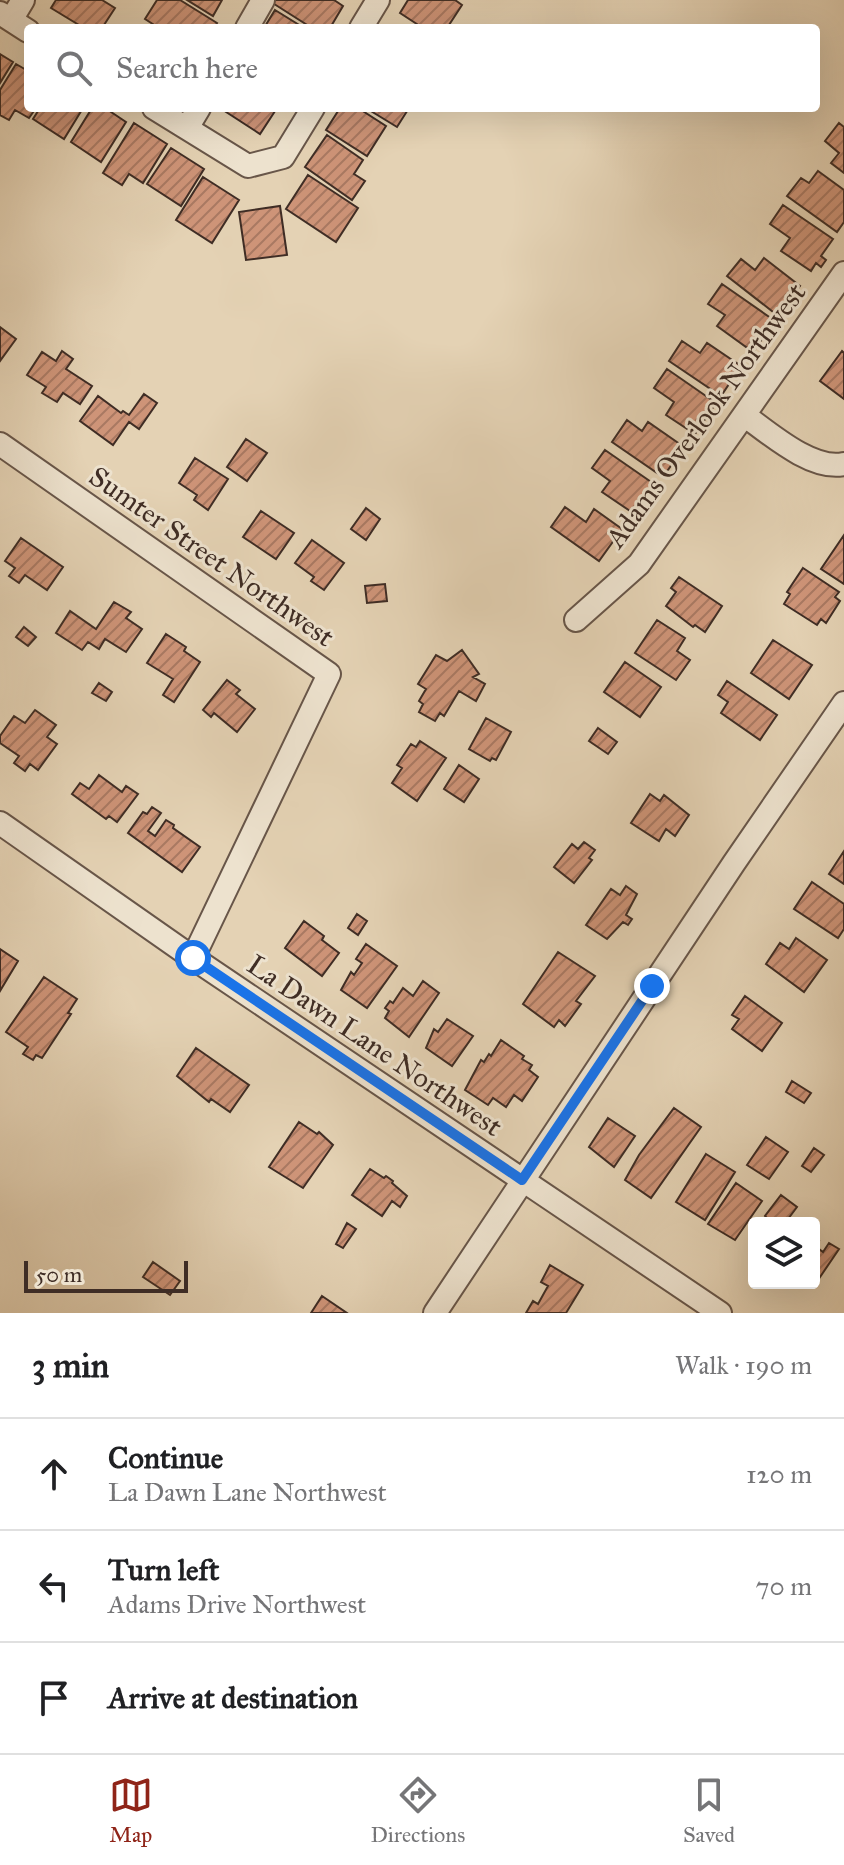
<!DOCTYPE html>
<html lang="en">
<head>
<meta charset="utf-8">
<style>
  body { margin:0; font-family:"IM FELL Great Primer",serif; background:#f2f2f2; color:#202124 }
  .controls { position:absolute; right:24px; bottom:24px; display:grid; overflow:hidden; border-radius:8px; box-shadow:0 8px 32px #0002 }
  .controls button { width:72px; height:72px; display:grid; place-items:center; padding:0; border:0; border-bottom:2px solid #e0e0e0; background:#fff; color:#202124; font:40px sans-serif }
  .scale { position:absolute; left:24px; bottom:20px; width:164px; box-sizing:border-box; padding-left:8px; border:4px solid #3f2d25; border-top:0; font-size:22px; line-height:28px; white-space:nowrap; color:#3f2d25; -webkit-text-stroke:6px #ede2ce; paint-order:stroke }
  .stop { position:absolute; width:24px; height:24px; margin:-18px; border:6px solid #1a73e8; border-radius:50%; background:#fff }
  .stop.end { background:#1a73e8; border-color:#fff; box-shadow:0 2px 8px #0008 }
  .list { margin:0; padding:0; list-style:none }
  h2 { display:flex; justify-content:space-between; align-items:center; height:104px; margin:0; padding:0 32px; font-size:34px }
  h2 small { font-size:26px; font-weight:400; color:#757577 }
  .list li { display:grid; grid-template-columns:52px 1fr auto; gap:24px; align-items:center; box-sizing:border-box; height:112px; padding:0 32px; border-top:2px solid #e0e0e0 }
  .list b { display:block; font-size:30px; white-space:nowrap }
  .list p { margin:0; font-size:26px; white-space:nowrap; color:#757577 }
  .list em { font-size:26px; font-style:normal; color:#757577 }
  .icon { flex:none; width:44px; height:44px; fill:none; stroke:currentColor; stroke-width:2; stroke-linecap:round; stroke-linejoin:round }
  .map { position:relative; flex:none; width:844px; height:1313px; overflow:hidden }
  .search { position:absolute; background:#fff; box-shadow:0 8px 32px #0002; left:24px; right:24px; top:24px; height:88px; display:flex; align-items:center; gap:20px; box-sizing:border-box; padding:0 28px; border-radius:8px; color:#757577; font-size:30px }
  .sheet { height:440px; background:#fff }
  nav { display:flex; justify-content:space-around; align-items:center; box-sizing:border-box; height:112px; border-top:2px solid #e0e0e0; background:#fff; font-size:22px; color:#757577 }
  nav a { display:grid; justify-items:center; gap:4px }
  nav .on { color:#8f2418 }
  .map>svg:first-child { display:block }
</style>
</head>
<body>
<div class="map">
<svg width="844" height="1313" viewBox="0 0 844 1313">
  <defs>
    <pattern id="building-hatch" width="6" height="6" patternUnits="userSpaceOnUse" patternTransform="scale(2)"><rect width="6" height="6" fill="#ce9478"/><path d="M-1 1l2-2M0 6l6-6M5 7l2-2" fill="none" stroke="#a97962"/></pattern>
  </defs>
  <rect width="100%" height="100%" fill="#e4d2b4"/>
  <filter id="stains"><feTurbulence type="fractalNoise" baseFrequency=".0025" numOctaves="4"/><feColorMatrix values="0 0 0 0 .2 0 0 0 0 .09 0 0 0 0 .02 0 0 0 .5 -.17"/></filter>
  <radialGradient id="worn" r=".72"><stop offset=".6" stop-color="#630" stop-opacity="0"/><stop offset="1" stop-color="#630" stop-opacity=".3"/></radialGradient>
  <path fill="url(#building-hatch)" stroke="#3f2d25" stroke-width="2" d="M 56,0 L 102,0 L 115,8 L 102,28 L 84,28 L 51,8 Z
    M 157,0 L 180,0 L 217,23 L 214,28 L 159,28 L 145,19 Z
    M 187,0 L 222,0 L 213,16 Z
    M 272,0 L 334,0 L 343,6 L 330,28 L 312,28 L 271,2 Z
    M 408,0 L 455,0 L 462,5 L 447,28 L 423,28 L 400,13 Z
    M 275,10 L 304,28 L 264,28 Z
    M 0,54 L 13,62 L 0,83 Z
    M 16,64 L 28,71 L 28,108 L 36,108 L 29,118 L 15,110 L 9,120 L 0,115 L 0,90 Z
    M 40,108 L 83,108 L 64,139 L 33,119 Z
    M 92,108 L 105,108 L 126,122 L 101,162 L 71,142 Z
    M 220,108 L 277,108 L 260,134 Z
    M 340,108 L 358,108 L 386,126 L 367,156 L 326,130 Z
    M 366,108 L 409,108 L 397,127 Z
    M 134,123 L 167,144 L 143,183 L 129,174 L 122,185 L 103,173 Z
    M 839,123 L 844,127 L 844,173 L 831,163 L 839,153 L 825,141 Z
    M 327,135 L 363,160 L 354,174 L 365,181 L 352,200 L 305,167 Z
    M 171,148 L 204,169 L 181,206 L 147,184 Z
    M 818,171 L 844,190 L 844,222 L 837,232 L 787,196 L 801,178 L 809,183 Z
    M 308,175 L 358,208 L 336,242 L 286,209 Z
    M 203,177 L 239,200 L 212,243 L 176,220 Z
    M 783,205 L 833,239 L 821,256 L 826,260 L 821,267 L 816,263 L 811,271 L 781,251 L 790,238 L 770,224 Z
    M 280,206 L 287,255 L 246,260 L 239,212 Z
    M 764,258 L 800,286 L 777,315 L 727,276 L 741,259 L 755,270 Z
    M 722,284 L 775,321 L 753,352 L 717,326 L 725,315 L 708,304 Z
    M 0,327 L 16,339 L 0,361 Z
    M 682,341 L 700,353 L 707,343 L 741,366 L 721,396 L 669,361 Z
    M 62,351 L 73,359 L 66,369 L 92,386 L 80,404 L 63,393 L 57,402 L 42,393 L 46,387 L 27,375 L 42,352 L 56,361 Z
    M 842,351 L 844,353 L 844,399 L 820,381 Z
    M 667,369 L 716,403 L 695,434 L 666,415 L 674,402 L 654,388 Z
    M 144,394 L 157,403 L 139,429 L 129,422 L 113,445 L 80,421 L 98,396 L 121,413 L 123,411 L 129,415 Z
    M 627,420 L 642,431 L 648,422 L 684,447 L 663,477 L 612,442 Z
    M 246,439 L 267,453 L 247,481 L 227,467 Z
    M 605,450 L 654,484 L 633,513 L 602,492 L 610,481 L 592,468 Z
    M 195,458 L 228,479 L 208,510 L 194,500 L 197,495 L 179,483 Z
    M 565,507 L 586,522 L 594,509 L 622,529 L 599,561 L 551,527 Z
    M 366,508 L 380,519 L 366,540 L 351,529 Z
    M 261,511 L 294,533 L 276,559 L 243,537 Z
    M 844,535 L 844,584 L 821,569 Z
    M 21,538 L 63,567 L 47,590 L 25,575 L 19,583 L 9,576 L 15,568 L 5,561 Z
    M 312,540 L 344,563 L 324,590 L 311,581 L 314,577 L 295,563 Z
    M 803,568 L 839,592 L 835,597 L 840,601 L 826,623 L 821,619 L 817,625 L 784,604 L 790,594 L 787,592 Z
    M 679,577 L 722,606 L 705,632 L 695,625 L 693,627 L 666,606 L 676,592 L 671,588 Z
    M 385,584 L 387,601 L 367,603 L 365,586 Z
    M 114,602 L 131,612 L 126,618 L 142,629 L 126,652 L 105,639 L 99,649 L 88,642 L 82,650 L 56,633 L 70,611 L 96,629 Z
    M 657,620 L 685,638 L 677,651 L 690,660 L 676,680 L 635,653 Z
    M 24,627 L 36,637 L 28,646 L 16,637 Z
    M 166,634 L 186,647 L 184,651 L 200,662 L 174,702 L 163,695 L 173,679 L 147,663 Z
    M 773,640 L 812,665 L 789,699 L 751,673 Z
    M 462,650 L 479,674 L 473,677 L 485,684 L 476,701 L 459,691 L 444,716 L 440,713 L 435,721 L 419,712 L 423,704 L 419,701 L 426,689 L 418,684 L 436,655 L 447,661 Z
    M 625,662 L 661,687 L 640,717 L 604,692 Z
    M 227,680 L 240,690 L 236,694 L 255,709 L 237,732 L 214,713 L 211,717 L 203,710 Z
    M 727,681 L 777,715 L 760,740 L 721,713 L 728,702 L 718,695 Z
    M 99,683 L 112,692 L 106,701 L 92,693 Z
    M 35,710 L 56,725 L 47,737 L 57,744 L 38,770 L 30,764 L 25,771 L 14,763 L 19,756 L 0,743 L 0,736 L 14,716 L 25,723 Z
    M 486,718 L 511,732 L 496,760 L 492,758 L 490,761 L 469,749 Z
    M 598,728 L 617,742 L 608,754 L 589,741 Z
    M 420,741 L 446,758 L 417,801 L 392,783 L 402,768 L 397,765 L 411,744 L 416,747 Z
    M 459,765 L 479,779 L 464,802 L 444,789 Z
    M 99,775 L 122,792 L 126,786 L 138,794 L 117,822 L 109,816 L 106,819 L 72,794 L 80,783 L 89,789 Z
    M 650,794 L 660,801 L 664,795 L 689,815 L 675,836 L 666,829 L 659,841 L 631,823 Z
    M 152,807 L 161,813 L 148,831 L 155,836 L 166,820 L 174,825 L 173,828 L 200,847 L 182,872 L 128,833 L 143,812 L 147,814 Z
    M 584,842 L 595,850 L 589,858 L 592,860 L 574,883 L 554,867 L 572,844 L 578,849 Z
    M 844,851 L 844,884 L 829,874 Z
    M 812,882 L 844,904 L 844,929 L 838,938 L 794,909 Z
    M 626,886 L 637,894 L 626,915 L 632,919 L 628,925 L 623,922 L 607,939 L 586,925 L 611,889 L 620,895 Z
    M 357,914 L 367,921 L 358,935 L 348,928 Z
    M 304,921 L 324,936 L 322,940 L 339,953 L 322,976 L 285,948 Z
    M 796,938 L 827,960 L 804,992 L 766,964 L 780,943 L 789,949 Z
    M 366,944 L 397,966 L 367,1008 L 341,990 L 351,972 L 354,975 L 362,963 L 356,959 Z
    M 0,949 L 18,961 L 0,991 Z
    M 558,952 L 595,976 L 576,1001 L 581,1004 L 565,1026 L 559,1020 L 554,1027 L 523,1004 Z
    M 44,977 L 77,999 L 68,1013 L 71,1014 L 42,1058 L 36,1055 L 33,1060 L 23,1054 L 28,1047 L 6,1032 Z
    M 423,981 L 439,993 L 409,1037 L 385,1018 L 389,1011 L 385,1008 L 390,1001 L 393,1003 L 403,988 L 413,996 Z
    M 745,996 L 782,1023 L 762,1051 L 732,1029 L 739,1019 L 732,1015 Z
    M 447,1019 L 473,1036 L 452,1066 L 426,1048 L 434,1029 L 438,1032 Z
    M 501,1040 L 524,1056 L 522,1059 L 532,1065 L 529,1070 L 538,1077 L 522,1101 L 514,1095 L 506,1107 L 493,1098 L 488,1105 L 465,1090 L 481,1060 L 484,1062 L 489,1054 L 491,1056 Z
    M 196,1048 L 249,1085 L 230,1112 L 211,1099 L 209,1102 L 177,1076 Z
    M 792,1081 L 811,1093 L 804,1103 L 786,1092 Z
    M 674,1108 L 701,1127 L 651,1198 L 625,1180 L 639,1155 Z
    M 608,1118 L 635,1136 L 614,1167 L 589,1147 Z
    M 299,1122 L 317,1134 L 319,1132 L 333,1145 L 303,1188 L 269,1167 Z
    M 766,1137 L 788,1152 L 769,1179 L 747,1165 Z
    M 814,1148 L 824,1155 L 811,1172 L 802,1166 Z
    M 706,1154 L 735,1172 L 705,1220 L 676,1202 Z
    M 370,1169 L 384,1178 L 386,1176 L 393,1181 L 392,1183 L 407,1196 L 400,1207 L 392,1201 L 382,1216 L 352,1195 Z
    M 736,1183 L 762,1201 L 735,1240 L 708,1224 Z
    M 781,1195 L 797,1207 L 785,1223 L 763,1223 L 767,1218 L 765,1216 Z
    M 347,1223 L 356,1229 L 343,1248 L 336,1244 Z
    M 814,1237 L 819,1241 L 815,1246 L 823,1252 L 829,1243 L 839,1249 L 816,1283 Z
    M 153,1262 L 180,1281 L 170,1295 L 143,1277 Z
    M 550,1265 L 583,1285 L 566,1313 L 526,1313 L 533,1301 L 538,1304 L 548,1286 L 541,1282 Z
    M 322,1296 L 347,1313 L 311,1313 Z"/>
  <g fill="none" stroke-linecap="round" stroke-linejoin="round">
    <defs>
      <path id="minor" d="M 0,13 L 28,31
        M 11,20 L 23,0
        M 247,28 L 263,0
        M 361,28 L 378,0
        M 154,108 L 248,166 L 283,157 L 313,108
        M 187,128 L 199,108
        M 744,415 C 769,433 812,471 844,464
        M 0,444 L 329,674 L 193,958
        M 576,620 L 639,564 L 844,273
        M 0,823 L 193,958 L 720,1313
        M 435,1313 L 734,863 L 844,703"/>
    </defs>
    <use href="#minor" stroke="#685649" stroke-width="26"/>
    <use href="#minor" stroke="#ede2ce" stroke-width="22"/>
  </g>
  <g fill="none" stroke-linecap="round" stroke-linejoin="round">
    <path stroke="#1a73e8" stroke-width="10" d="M 193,958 L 522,1180 L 652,986"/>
  </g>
  <g text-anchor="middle" stroke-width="6" stroke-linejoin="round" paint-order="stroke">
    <g font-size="28" fill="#3f2d25" stroke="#ede2ce">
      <text transform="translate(705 415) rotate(-54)" y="10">Adams Overlook Northwest</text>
      <text transform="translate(212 556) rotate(35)" y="10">Sumter Street Northwest</text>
      <text transform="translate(375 1045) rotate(34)" y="10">La Dawn Lane Northwest</text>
    </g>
  </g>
  <rect width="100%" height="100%" filter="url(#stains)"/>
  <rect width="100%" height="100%" fill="url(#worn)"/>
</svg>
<div class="controls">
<button><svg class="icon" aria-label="layers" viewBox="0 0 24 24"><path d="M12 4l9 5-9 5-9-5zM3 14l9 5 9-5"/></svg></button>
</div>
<div class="scale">50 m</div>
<div class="stop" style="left:193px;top:958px"></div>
<div class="stop end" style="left:652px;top:986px"></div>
<div class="search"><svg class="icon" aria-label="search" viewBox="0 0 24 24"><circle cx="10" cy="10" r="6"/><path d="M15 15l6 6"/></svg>Search here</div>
</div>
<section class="sheet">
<h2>3 min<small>Walk · 190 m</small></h2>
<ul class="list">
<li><svg class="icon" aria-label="ahead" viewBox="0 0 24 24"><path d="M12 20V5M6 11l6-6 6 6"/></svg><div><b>Continue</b><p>La Dawn Lane Northwest</p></div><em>120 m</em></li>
<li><svg class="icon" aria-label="left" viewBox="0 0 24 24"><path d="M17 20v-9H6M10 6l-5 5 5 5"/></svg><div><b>Turn left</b><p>Adams Drive Northwest</p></div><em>70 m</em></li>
<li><svg class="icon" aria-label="arrive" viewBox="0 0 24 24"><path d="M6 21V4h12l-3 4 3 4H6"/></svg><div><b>Arrive at destination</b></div></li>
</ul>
</section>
<nav>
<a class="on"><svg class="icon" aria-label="map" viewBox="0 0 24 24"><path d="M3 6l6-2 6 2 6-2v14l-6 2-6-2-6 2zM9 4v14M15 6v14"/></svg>Map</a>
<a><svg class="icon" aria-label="directions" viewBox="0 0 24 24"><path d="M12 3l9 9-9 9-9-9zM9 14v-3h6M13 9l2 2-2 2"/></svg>Directions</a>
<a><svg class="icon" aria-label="saved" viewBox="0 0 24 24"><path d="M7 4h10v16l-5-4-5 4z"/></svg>Saved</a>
</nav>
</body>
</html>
